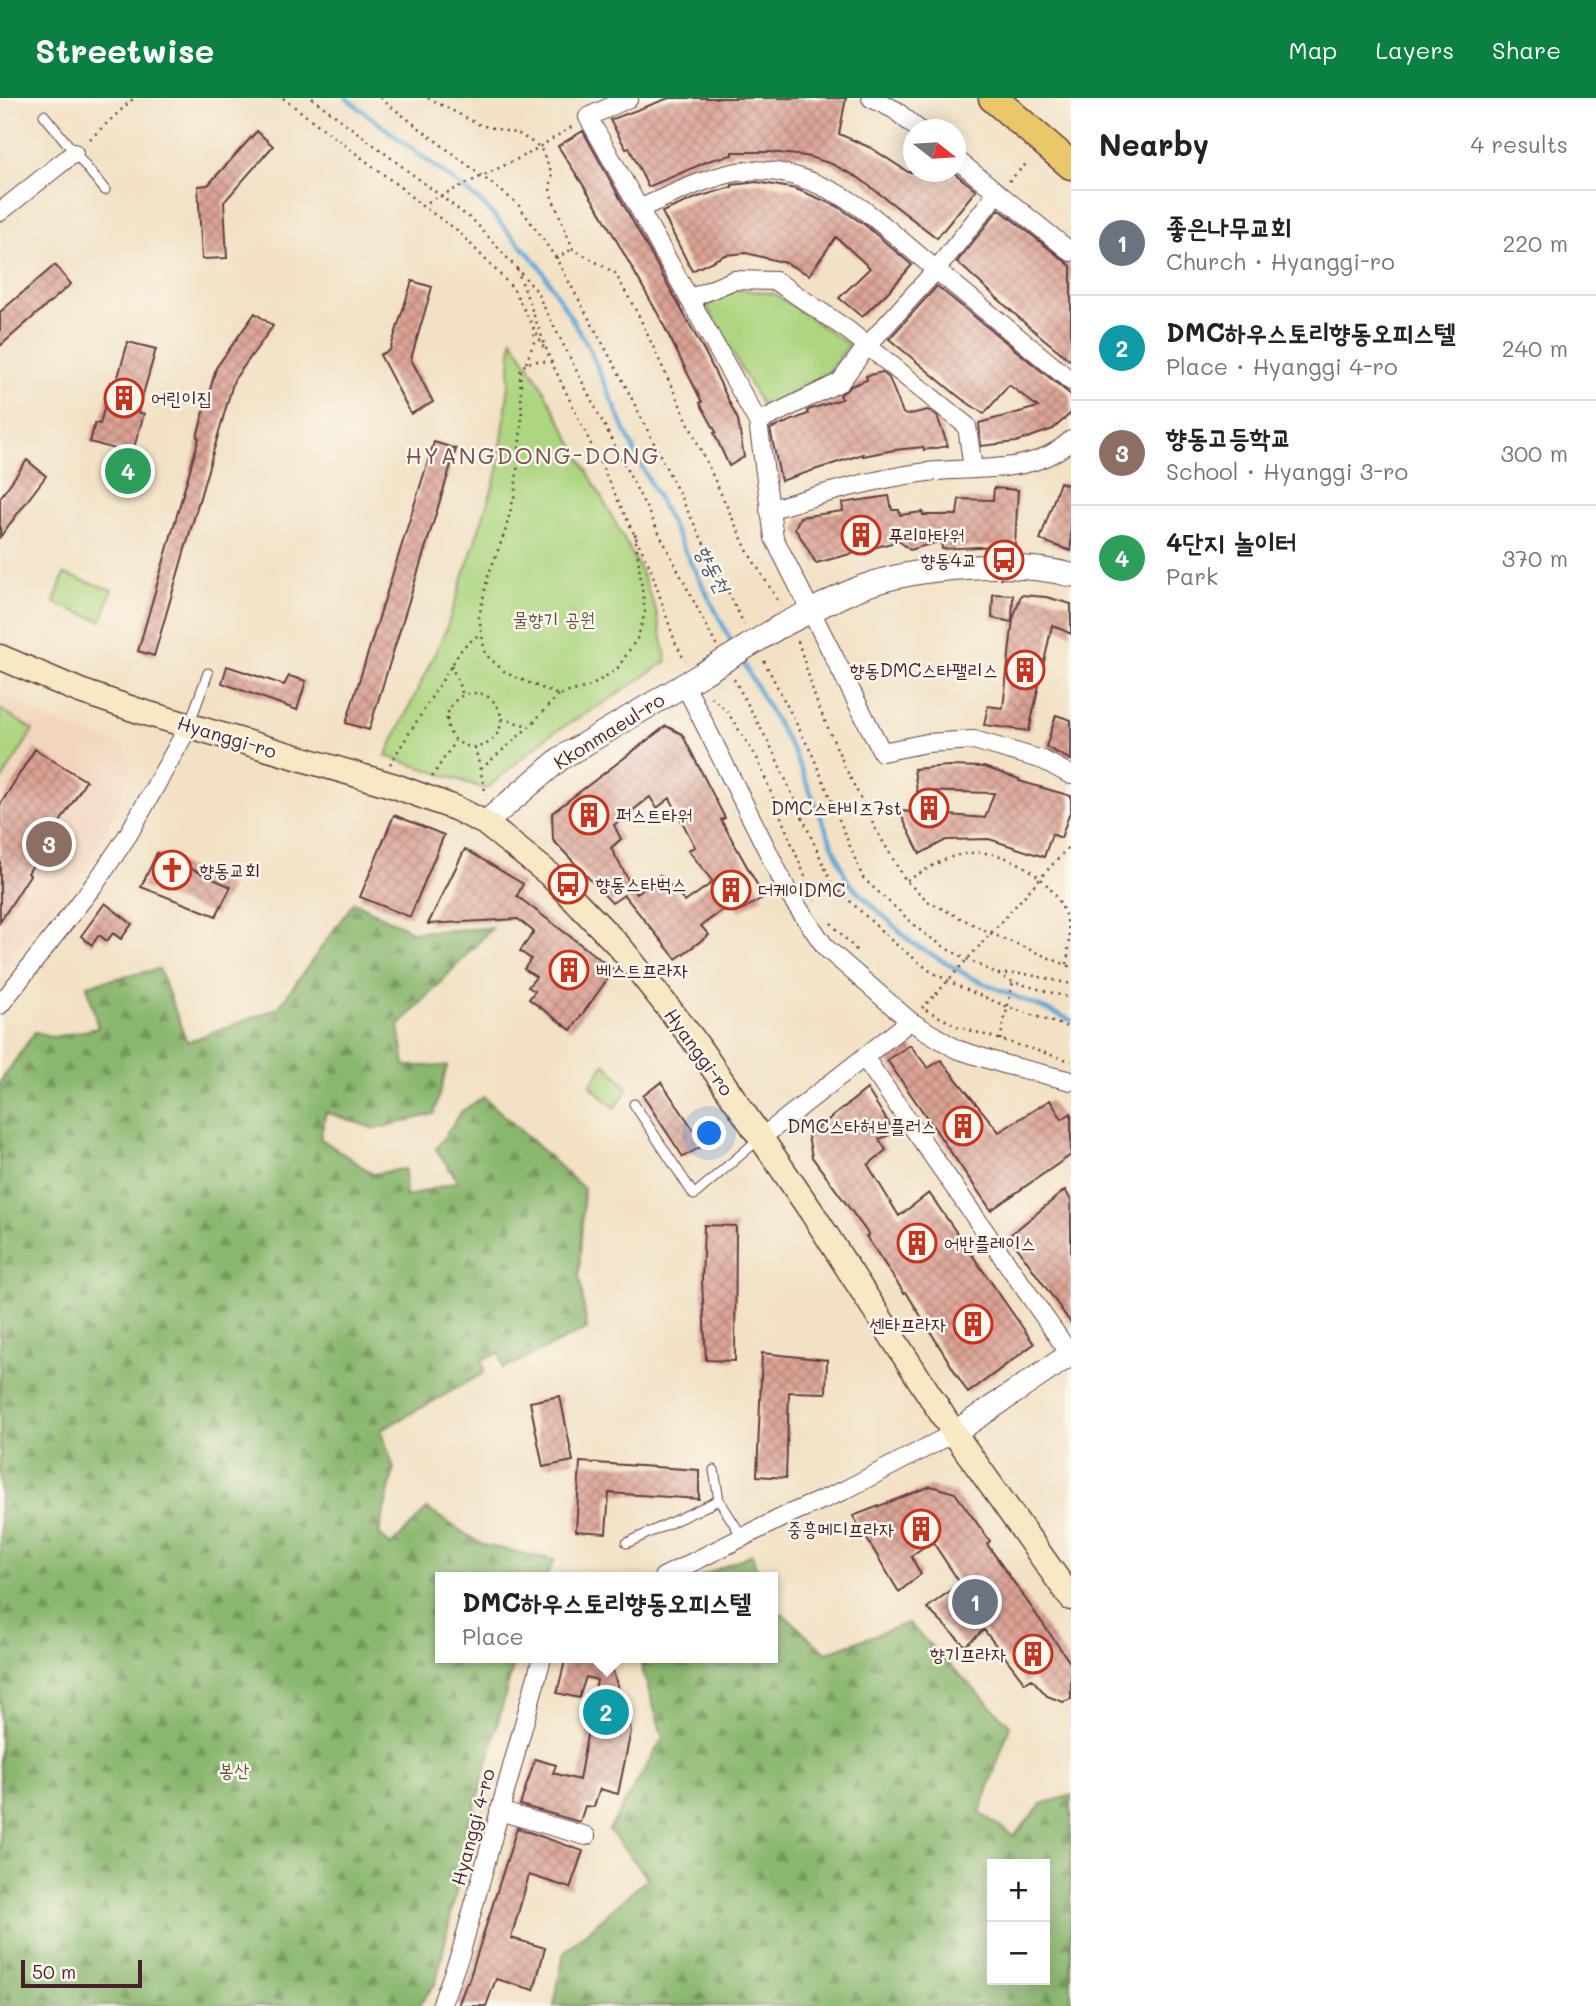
<!DOCTYPE html>
<html lang="en">
<head>
<meta charset="utf-8">
<style>
  body { margin:0; font-family:Mali,"Poor Story",sans-serif; background:#f2f2f2; color:#222 }
  .controls { position:absolute; right:21px; bottom:21px; display:grid; overflow:hidden; border-radius:0px; box-shadow:0 4px 18px #0003 }
  .controls button { width:63px; height:63px; display:grid; place-items:center; padding:0; border:0; border-bottom:2px solid #e0e0e0; background:#fff; color:#222; font:35px sans-serif }
  .compass { position:absolute; left:903px; top:21px; width:63px; height:63px; border-radius:50%; background:#fff; box-shadow:0 4px 18px #0003; rotate:107deg }
  .scale { position:absolute; left:21px; bottom:18px; width:121px; box-sizing:border-box; padding-left:7px; border:4px solid #4a1f2b; border-top:0; font-size:19px; line-height:24px; white-space:nowrap; color:#4a1f2b; -webkit-text-stroke:5px #fbf7ec; paint-order:stroke }
  .you { position:absolute; left:710px; top:1036px; width:24px; height:24px; margin:-18px; border:5px solid #fff; border-radius:50%; background:#1a73e8; box-shadow:0 0 0 10px #1a73e833 }
  .badge { display:grid; place-items:center; width:46px; height:46px; border-radius:50%; background:#0b8043; color:#fff; font-size:23px; font-weight:700 }
  .pin { position:absolute; translate:-50% -50%; border:4px solid #fff; box-shadow:0 2px 7px #0006 }
  .popup { position:absolute; left:435px; top:1474px; width:343px; height:91px; box-sizing:border-box; display:grid; place-content:center; border-radius:0px; background:#fff; filter:drop-shadow(0 2px 5px #0005); font-size:23px; white-space:nowrap; color:#767676 }
  .popup b { font-size:26px; color:#222 }
  .popup::after { content:''; position:absolute; left:50%; top:100%; margin-left:-14px; border:14px solid transparent; border-top-color:#fff }
  .list { margin:0; padding:0; list-style:none }
  h2 { display:flex; justify-content:space-between; align-items:center; height:91px; margin:0; padding:0 28px; font-size:30px }
  h2 small { font-size:23px; font-weight:400; color:#767676 }
  .list li { display:grid; grid-template-columns:46px 1fr auto; gap:21px; align-items:center; box-sizing:border-box; height:105px; padding:0 28px; border-top:2px solid #e0e0e0 }
  .list b { display:block; font-size:26px; white-space:nowrap }
  .list p { margin:0; font-size:23px; white-space:nowrap; color:#767676 }
  .list em { font-size:23px; font-style:normal; color:#767676 }
  .map { position:relative; flex:none; width:1071px; height:1908px; overflow:hidden }
  header { display:flex; align-items:center; gap:42px; box-sizing:border-box; height:98px; padding:0 35px; background:#0b8043; color:#fff }
  header strong { font-size:33px }
  nav { display:flex; gap:38px; margin-inline-start:auto; font-size:24px }
  main { display:flex }
  aside { flex:1; background:#fff }
  .map>svg:first-child { display:block }
</style>
</head>
<body>
<header>
<strong>Streetwise</strong>
<nav><a>Map</a><a>Layers</a><a>Share</a></nav>
</header>
<main>
<div class="map">
<svg width="1071" height="1908" viewBox="0 0 1071 1908">
  <defs>
    <pattern id="forest-firs" width="22" height="20" patternUnits="userSpaceOnUse" patternTransform="scale(1.75)"><rect width="22" height="20" fill="#8ab76e"/><path d="M5 1l3.5 6h-7zM16 11l3.5 6h-7z" fill="#73945b"/></pattern>
    <pattern id="building-cross-hatch" width="8" height="8" patternUnits="userSpaceOnUse" patternTransform="scale(1.75)"><rect width="8" height="8" fill="#dba395"/><path d="M0 0l8 8M0 8l8-8" fill="none" stroke="#b4847a"/></pattern>
  </defs>
  <rect width="100%" height="100%" fill="#fbf7ec"/>
  <filter id="ink" filterUnits="userSpaceOnUse"><feTurbulence type="fractalNoise" baseFrequency=".0143" numOctaves="2"/><feDisplacementMap in="SourceGraphic" scale="14" xChannelSelector="R" yChannelSelector="G"/><feConvolveMatrix kernelMatrix="1 2 1 2 8 2 1 2 1" color-interpolation-filters="sRGB"/></filter>
  <filter id="wash" filterUnits="userSpaceOnUse"><feTurbulence type="fractalNoise" baseFrequency=".00686" numOctaves="4" result="noise"/><feDisplacementMap in="SourceGraphic" scale="28" xChannelSelector="R" yChannelSelector="G"/><feGaussianBlur stdDeviation="1.57" result="paint"/><feColorMatrix in="noise" values="0 0 0 0 0 0 0 0 0 0 0 0 0 0 0 0 0 1.4 0 .05"/><feComposite in="paint" operator="in"/></filter>
  <g filter="url(#wash)">
    <rect width="100%" height="100%" fill="#f2e1c4"/>
    <path fill="#f2d5bd" d="M 0,596 L 47,621 L 121,647 L 133,667 L 112,721 L 83,772 L 0,870 Z"/>
    <path fill="#add680" stroke="#7c7a56" stroke-width="2" d="M 738,191 L 775,196 L 849,247 L 827,276 L 763,310 L 706,207 Z
      M 512,241 L 540,285 L 639,469 L 656,513 L 667,563 L 607,603 L 548,638 L 486,691 L 386,658 L 446,532 L 498,373 L 509,288 Z
      M 64,476 L 112,492 L 101,523 L 54,505 Z
      M 0,611 L 33,632 L 0,685 Z
      M 605,965 L 628,990 L 615,1010 L 590,987 Z"/>
    <path fill="url(#forest-firs)" stroke="#6a6b4c" stroke-width="2" fill-rule="evenodd" d="M 354,804 L 413,834 L 492,830 L 399,928 L 405,968 L 447,968 L 434,1016 L 375,1031 L 326,1014 L 320,1040 L 373,1076 L 405,1071 L 406,1099 L 458,1083 L 436,1051 L 462,1013 L 484,999 L 584,1091 L 579,1176 L 587,1231 L 503,1271 L 500,1255 L 483,1261 L 484,1275 L 381,1332 L 394,1371 L 379,1435 L 391,1448 L 427,1411 L 483,1447 L 555,1462 L 546,1479 L 440,1479 L 440,1560 L 515,1560 L 472,1721 L 436,1885 L 418,1908 L 0,1908 L 0,984 L 35,934 L 54,939 L 98,930 L 87,887 L 159,871 L 187,944 L 278,910 Z
      M 752,1456 L 759,1479 L 700,1479 Z
      M 782,1515 L 826,1555 L 908,1525 L 1010,1627 L 980,1715 L 1014,1738 L 1042,1706 L 1071,1697 L 1071,1908 L 554,1908 L 564,1854 L 648,1780 L 609,1732 L 663,1640 L 639,1560 L 772,1560 L 772,1526 ZM 1045,1766 L 1045,1882 L 992,1882 L 992,1766 Z"/>
    <g fill="none" stroke-linecap="round" stroke-linejoin="round">
      <path stroke="#5fa8d6" stroke-width="4.5" d="M 346,0 L 481,104 L 539,167 L 588,248 L 635,355 L 733,547
        M 741,561 L 794,655 L 848,784 L 912,845 L 972,880 L 1071,922"/>
    </g>
    <g id="blocks">
      <path fill="url(#building-cross-hatch)" fill-rule="evenodd" d="M 669,0 L 846,0 L 839,36 L 871,50 L 908,74 L 953,74 L 976,92 L 937,140 L 859,80 L 832,66 L 806,58 L 770,54 L 732,54 L 732,57 L 711,62 L 648,89 L 629,49 L 626,51 L 610,22 Z
        M 257,33 L 273,48 L 224,104 L 227,160 L 202,161 L 198,88 L 208,87 Z
        M 583,33 L 707,258 L 738,322 L 744,359 L 729,368 L 714,335 L 716,334 L 700,305 L 702,304 L 658,216 L 601,115 L 558,48 Z
        M 757,84 L 796,91 L 837,108 L 865,127 L 912,167 L 892,190 L 862,219 L 839,200 L 870,170 L 836,139 L 809,177 L 786,165 L 746,155 L 725,157 L 692,173 L 662,114 L 698,99 L 732,89 L 732,87 Z
        M 999,111 L 1071,168 L 1071,263 L 1027,227 L 957,164 Z
        M 55,167 L 71,186 L 0,248 L 0,214 Z
        M 412,183 L 432,189 L 411,261 L 433,304 L 411,316 L 380,257 L 390,252 Z
        M 937,188 L 1071,297 L 1071,315 L 1053,331 L 1016,344 L 981,348 L 979,325 L 1038,309 L 1009,287 L 984,316 L 959,299 L 889,241 Z
        M 255,215 L 273,228 L 234,282 L 154,558 L 138,553 L 199,340 L 197,339 L 216,270 Z
        M 128,244 L 156,251 L 138,314 L 144,316 L 132,356 L 90,344 L 95,325 L 100,326 L 111,284 L 116,286 Z
        M 882,274 L 889,280 L 903,315 L 906,317 L 928,312 L 937,318 L 948,348 L 924,352 L 923,349 L 894,352 L 863,358 L 863,356 L 781,383 L 770,331 L 808,316 L 807,313 L 811,311 L 842,301 L 840,297 L 851,288 L 867,282 L 866,278 Z
        M 434,344 L 456,351 L 369,632 L 346,625 Z
        M 27,362 L 46,378 L 0,439 L 0,400 Z
        M 1060,384 L 1071,388 L 1071,453 L 1040,442 Z
        M 994,390 L 1018,392 L 1015,447 L 942,451 L 941,443 L 910,452 L 899,443 L 816,465 L 795,430 L 800,419 L 843,413 L 842,405 L 889,398 L 892,412 L 899,412 L 900,417 L 923,414 L 923,417 L 957,417 L 959,401 L 993,402 Z
        M 993,496 L 1013,497 L 1012,524 L 992,520 Z
        M 1021,497 L 1046,499 L 1071,506 L 1071,536 L 1052,527 L 1029,633 L 984,627 L 988,608 L 1003,610 L 1013,521 Z
        M 227,568 L 284,587 L 289,578 L 306,583 L 297,612 L 222,585 Z
        M 1056,617 L 1071,622 L 1071,662 L 1046,649 Z
        M 666,628 L 682,636 L 725,720 L 721,722 L 764,799 L 740,813 L 734,804 L 701,828 L 709,837 L 676,861 L 624,797 L 612,805 L 553,742 L 552,715 ZM 650,699 L 657,710 L 670,700 L 695,749 L 688,752 L 713,784 L 685,804 L 660,777 L 636,796 L 611,750 L 621,741 L 614,727 Z
        M 35,651 L 86,683 L 28,775 L 30,777 L 0,824 L 0,707 Z
        M 948,668 L 984,669 L 1019,681 L 1019,683 L 1071,698 L 1071,711 L 1061,740 L 1052,736 L 1044,759 L 989,741 L 946,742 L 920,756 L 899,713 L 985,720 L 994,695 L 917,693 L 914,671 Z
        M 394,717 L 444,737 L 410,819 L 360,799 Z
        M 465,751 L 523,786 L 517,798 L 614,872 L 571,932 L 529,901 L 535,893 L 528,889 L 536,879 L 524,871 L 531,861 L 520,853 L 534,834 L 518,821 L 428,826 Z
        M 157,755 L 231,789 L 216,818 L 141,789 Z
        M 105,805 L 132,826 L 121,841 L 113,835 L 107,843 L 99,837 L 92,847 L 81,838 Z
        M 910,947 L 928,970 L 941,962 L 999,1034 L 1050,1002 L 1062,1021 L 1071,1015 L 1071,1057 L 991,1112 L 887,962 Z
        M 661,984 L 704,1047 L 683,1059 L 643,998 Z
        M 867,991 L 895,1035 L 879,1041 L 886,1052 L 868,1067 L 899,1118 L 929,1095 L 1034,1246 L 968,1295 L 906,1194 L 904,1195 L 866,1138 L 869,1137 L 812,1059 L 808,1038 Z
        M 1065,1092 L 1071,1102 L 1071,1225 L 1009,1138 Z
        M 704,1127 L 736,1128 L 735,1263 L 706,1262 L 702,1183 Z
        M 762,1255 L 827,1262 L 826,1295 L 789,1294 L 786,1380 L 757,1378 Z
        M 560,1298 L 573,1363 L 543,1369 L 530,1304 Z
        M 580,1364 L 699,1372 L 699,1401 L 609,1395 L 606,1435 L 576,1433 Z
        M 931,1388 L 955,1395 L 990,1443 L 987,1446 L 1071,1566 L 1071,1601 L 1063,1604 L 1047,1598 L 1032,1581 L 1025,1585 L 984,1532 L 965,1548 L 927,1510 L 960,1485 L 932,1443 L 911,1458 L 921,1476 L 899,1494 L 853,1418 Z
        M 573,1560 L 609,1560 L 631,1633 L 618,1696 L 600,1691 L 594,1709 L 585,1708 L 580,1724 L 520,1707 L 535,1661 L 556,1667 L 553,1675 L 579,1682 L 597,1582 L 586,1579 L 579,1600 L 557,1595 L 565,1563 Z
        M 517,1730 L 583,1753 L 570,1790 L 529,1777 L 511,1840 L 545,1850 L 534,1892 L 496,1881 L 486,1908 L 458,1908 L 467,1884 L 468,1885 Z"/>
    </g>
  </g>
  <g filter="url(#ink)">
    <use href="#blocks" fill-opacity="0" stroke="#633c42" stroke-width="2"/>
    <g fill="none" stroke-linecap="round" stroke-linejoin="round">
      <defs>
        <path id="service" d="M 44,17 L 105,92
          M 189,627 L 208,575
          M 634,1006 L 694,1097 L 759,1041
          M 714,1372 L 719,1402 L 743,1440
          M 627,1445 L 719,1402"/>
        <path id="minor" d="M 629,0 L 588,19 L 758,324 L 774,440 L 882,654 L 927,645 L 974,642 L 1043,662 L 1071,677
          M 871,0 L 895,12 L 919,32
          M 956,61 L 1071,154
          M 639,111 C 668,98 713,76 745,73 C 777,69 814,83 842,98 C 868,112 899,141 922,160 C 972,201 1021,242 1071,283
          M 0,114 L 74,55
          M 689,201 L 734,182 L 776,183 L 849,233 L 967,328 L 973,371
          M 758,324 L 840,284 L 867,248 L 936,172 L 997,95
          M 769,412 C 821,396 873,381 927,374 C 975,368 1033,378 1071,342
          M 685,587 L 790,798 L 826,850 L 910,923 L 956,951 L 1003,966 L 1071,983
          M 0,907 L 97,783 L 128,737 L 189,628
          M 864,959 L 1070,1256
          M 761,1040 L 910,923
          M 663,1479 L 789,1416 L 843,1393 L 954,1335
          M 499,1713 L 586,1738
          M 441,1908 L 461,1854 L 542,1560"/>
        <path id="tertiary" d="M 779,529 C 806,516 834,500 862,489 C 918,468 1013,462 1071,477
          M 485,725 L 561,660 L 704,575
          M 954,1335 L 1071,1256"/>
        <path id="secondary" d="M 0,559 L 80,593 L 139,613 L 395,688 L 455,710 L 485,725 L 549,776 L 620,849 L 693,941 L 811,1113 L 954,1335 L 1071,1500"/>
        <path id="primary" d="M 993,0 L 1071,67"/>
      </defs>
      <use href="#service" stroke="#633c42" stroke-width="11"/>
      <use href="#minor" stroke="#633c42" stroke-width="20"/>
      <use href="#tertiary" stroke="#633c42" stroke-width="25"/>
      <use href="#secondary" stroke="#633c42" stroke-width="27"/>
      <use href="#primary" stroke="#633c42" stroke-width="31"/>
      <path stroke="#633c42" stroke-width="2.5" stroke-dasharray="2 5" stroke-linecap="butt" d="M 283,0 L 400,89 L 422,108 L 457,132 L 513,190 L 546,254
        M 312,0 L 475,124 L 535,191 L 716,547
        M 380,0 L 517,105 L 556,160 L 622,281 L 744,526
        M 428,0 L 480,27 L 519,36 L 540,49 L 552,75 L 550,94 L 573,151 L 615,175 L 638,216 L 748,454 L 780,506
        M 90,41 L 134,0
        M 528,56 L 573,28
        M 1009,83 L 1027,65
        M 556,160 L 573,151
        M 517,171 L 551,264 L 538,263 L 526,265 L 520,274 L 522,319 L 515,395 L 505,434 L 488,478 L 479,519 L 485,556 L 506,575 L 558,597 L 591,588 L 617,571 L 638,539 L 645,514 L 635,436
        M 551,263 L 650,469 L 675,544 L 685,563
        M 526,265 L 534,244 L 533,231
        M 798,543 L 817,605 L 846,671 L 875,730 L 906,783 L 929,804 L 990,835 L 1071,869
        M 764,563 L 813,658 L 863,780 L 922,834 L 949,852 L 1013,884 L 1071,900
        M 451,567 L 463,597
        M 734,581 L 773,653 L 832,786 L 892,843 L 930,873 L 962,890 L 1008,909 L 1071,930
        M447 622a27 27 0 1 1 54 0a27 27 0 1 1-54 0Z
        M 711,599 L 726,612 L 757,660 L 815,803
        M 502,621 L 529,628
        M 475,649 L 486,697
        M 390,666 L 463,549 L 481,535
        M 481,671 L 530,628 L 558,597
        M 432,679 L 455,643
        M 907,782 C 922,775 939,762 955,758 C 999,744 1053,776 1066,820 C 1071,835 1068,852 1067,868
        M 831,825 L 857,853
        M 982,845 L 1071,746
        M 998,876 L 1026,876 L 1071,886
        M 922,910 L 936,896
        M 926,912 L 959,929 L 1071,963
        M 1000,942 L 1013,884"/>
      <use href="#service" stroke="#fff" stroke-width="9"/>
      <use href="#minor" stroke="#fff" stroke-width="18"/>
      <use href="#tertiary" stroke="#fff" stroke-width="23"/>
      <use href="#secondary" stroke="#f7e9c3" stroke-width="24"/>
      <use href="#primary" stroke="#eac769" stroke-width="28"/>
      <defs>
        <path id="tertiary-bridge" d="M 704,575 L 779,529"/>
      </defs>
      <use href="#tertiary-bridge" stroke="#633c42" stroke-width="25" stroke-linecap="butt"/>
      <path stroke="#633c42" stroke-width="2.5" stroke-dasharray="2 5" stroke-linecap="butt" d="M 428,104 L 528,56
        M 936,896 L 982,845"/>
      <use href="#tertiary-bridge" stroke="#fff" stroke-width="23"/>
    </g>
  </g>
  <defs>
    <symbol id="building-ring" viewBox="-11 -11 22 22"><circle r="9.5" fill="#fbf7ec" stroke="#c8321e" stroke-width="1.5"/><path d="M-4-6H4V6H1V3H-1V6H-4ZM-2.5-4.3h1.7v1.8h-1.7ZM.8-4.3h1.7v1.8H.8ZM-2.5-1h1.7V.8h-1.7ZM.8-1h1.7V.8H.8Z" fill="#c8321e"/></symbol>
    <symbol id="bus-ring" viewBox="-11 -11 22 22"><circle r="9.5" fill="#fbf7ec" stroke="#c8321e" stroke-width="1.5"/><path d="M-5-6H5V4H4V6H2V4H-2V6H-4V4H-5ZM-3.5-4V0h7V-4ZM-3.5 1.2v1.5H-2V1.2ZM2 1.2v1.5H3.5V1.2Z" fill="#c8321e"/></symbol>
    <symbol id="church-ring" viewBox="-11 -11 22 22"><circle r="9.5" fill="#fbf7ec" stroke="#c8321e" stroke-width="1.5"/><path d="M-1.2-6h2.4v3.5h3.3v2.4h-3.3V6h-2.4V-.1h-3.3v-2.4h3.3Z" fill="#c8321e"/></symbol>
  </defs>
  <g fill-rule="evenodd">
    <use href="#building-ring" x="102" y="278" width="44" height="44"/>
    <use href="#building-ring" x="839" y="415" width="44" height="44"/>
    <use href="#bus-ring" x="982" y="440" width="44" height="44"/>
    <use href="#building-ring" x="1003" y="550" width="44" height="44"/>
    <use href="#building-ring" x="907" y="688" width="44" height="44"/>
    <use href="#building-ring" x="567" y="695" width="44" height="44"/>
    <use href="#church-ring" x="150" y="750" width="44" height="44"/>
    <use href="#bus-ring" x="546" y="764" width="44" height="44"/>
    <use href="#building-ring" x="709" y="770" width="44" height="44"/>
    <use href="#building-ring" x="547" y="850" width="44" height="44"/>
    <use href="#building-ring" x="941" y="1006" width="44" height="44"/>
    <use href="#building-ring" x="895" y="1123" width="44" height="44"/>
    <use href="#building-ring" x="951" y="1204" width="44" height="44"/>
    <use href="#building-ring" x="899" y="1409" width="44" height="44"/>
    <use href="#building-ring" x="1011" y="1534" width="44" height="44"/>
  </g>
  <g text-anchor="middle" stroke-width="5" stroke-linejoin="round" paint-order="stroke">
    <g font-size="19" fill="#4a1f2b" stroke="#fbf7ec" text-anchor="start">
      <text x="151" y="307">어린이집</text>
      <text x="888" y="444">푸리마타워</text>
      <text x="977" y="469" text-anchor="end">향동4교</text>
      <text x="998" y="579" text-anchor="end">향동DMC스타팰리스</text>
      <text x="902" y="717" text-anchor="end">DMC스타비즈7st</text>
      <text x="616" y="724">퍼스트타워</text>
      <text x="199" y="779">향동교회</text>
      <text x="595" y="793">향동스타벅스</text>
      <text x="758" y="799">더케이DMC</text>
      <text x="596" y="879">베스트프라자</text>
      <text x="936" y="1035" text-anchor="end">DMC스타허브플러스</text>
      <text x="944" y="1152">어반플레이스</text>
      <text x="946" y="1233" text-anchor="end">센타프라자</text>
      <text x="894" y="1438" text-anchor="end">중흥메디프라자</text>
      <text x="1006" y="1563" text-anchor="end">향기프라자</text>
    </g>
    <g font-size="19" fill="#685644" stroke="#fbf7ec">
      <text x="554" y="528">물향기 공원</text>
      <text x="234" y="1679">봉산</text>
    </g>
    <g font-size="19" fill="#4a1f2b" stroke="#fbf7ec">
      <text transform="translate(609 633) rotate(-32)" y="7">Kkonmaeul-ro</text>
      <text transform="translate(227 639) rotate(17)" y="7">Hyanggi-ro</text>
      <text transform="translate(699 954) rotate(54)" y="7">Hyanggi-ro</text>
      <text transform="translate(473 1729) rotate(-75)" y="7">Hyanggi 4-ro</text>
    </g>
    <g font-size="21" font-style="italic" fill="#52566f" stroke="#fbf7ec">
      <text transform="translate(712 471) rotate(62)" y="7">향동천</text>
    </g>
    <g font-size="23" letter-spacing="2" fill="#7d4d50" stroke="#fbf7ec">
      <text x="533" y="366">HYANGDONG-DONG</text>
    </g>
  </g>
</svg>
<div class="controls">
<button>+</button>
<button>−</button>
</div>
<svg class="compass" viewBox="-18 -18 36 36"><path d="M0-13l5 13h-10z" fill="#e53935"/><path d="M0 13l5-13h-10z" fill="#767676"/></svg>
<div class="scale">50 m</div>
<div class="you"></div>
<div class="pin badge" style="left:975px;top:1504px;background:#6b7280">1</div>
<div class="pin badge" style="left:606px;top:1614px;background:#0f9aa8">2</div>
<div class="popup"><b>DMC하우스토리향동오피스텔</b>Place</div>
<div class="pin badge" style="left:49px;top:746px;background:#8d6e63">3</div>
<div class="pin badge" style="left:128px;top:373px;background:#2e9e5b">4</div>
</div>
<aside>
<h2>Nearby<small>4 results</small></h2>
<ul class="list">
<li><span class="badge" style="background:#6b7280">1</span><div><b>좋은나무교회</b><p>Church · Hyanggi-ro</p></div><em>220 m</em></li>
<li><span class="badge" style="background:#0f9aa8">2</span><div><b>DMC하우스토리향동오피스텔</b><p>Place · Hyanggi 4-ro</p></div><em>240 m</em></li>
<li><span class="badge" style="background:#8d6e63">3</span><div><b>향동고등학교</b><p>School · Hyanggi 3-ro</p></div><em>300 m</em></li>
<li><span class="badge" style="background:#2e9e5b">4</span><div><b>4단지 놀이터</b><p>Park</p></div><em>370 m</em></li>
</ul>
</aside>
</main>
</body>
</html>
